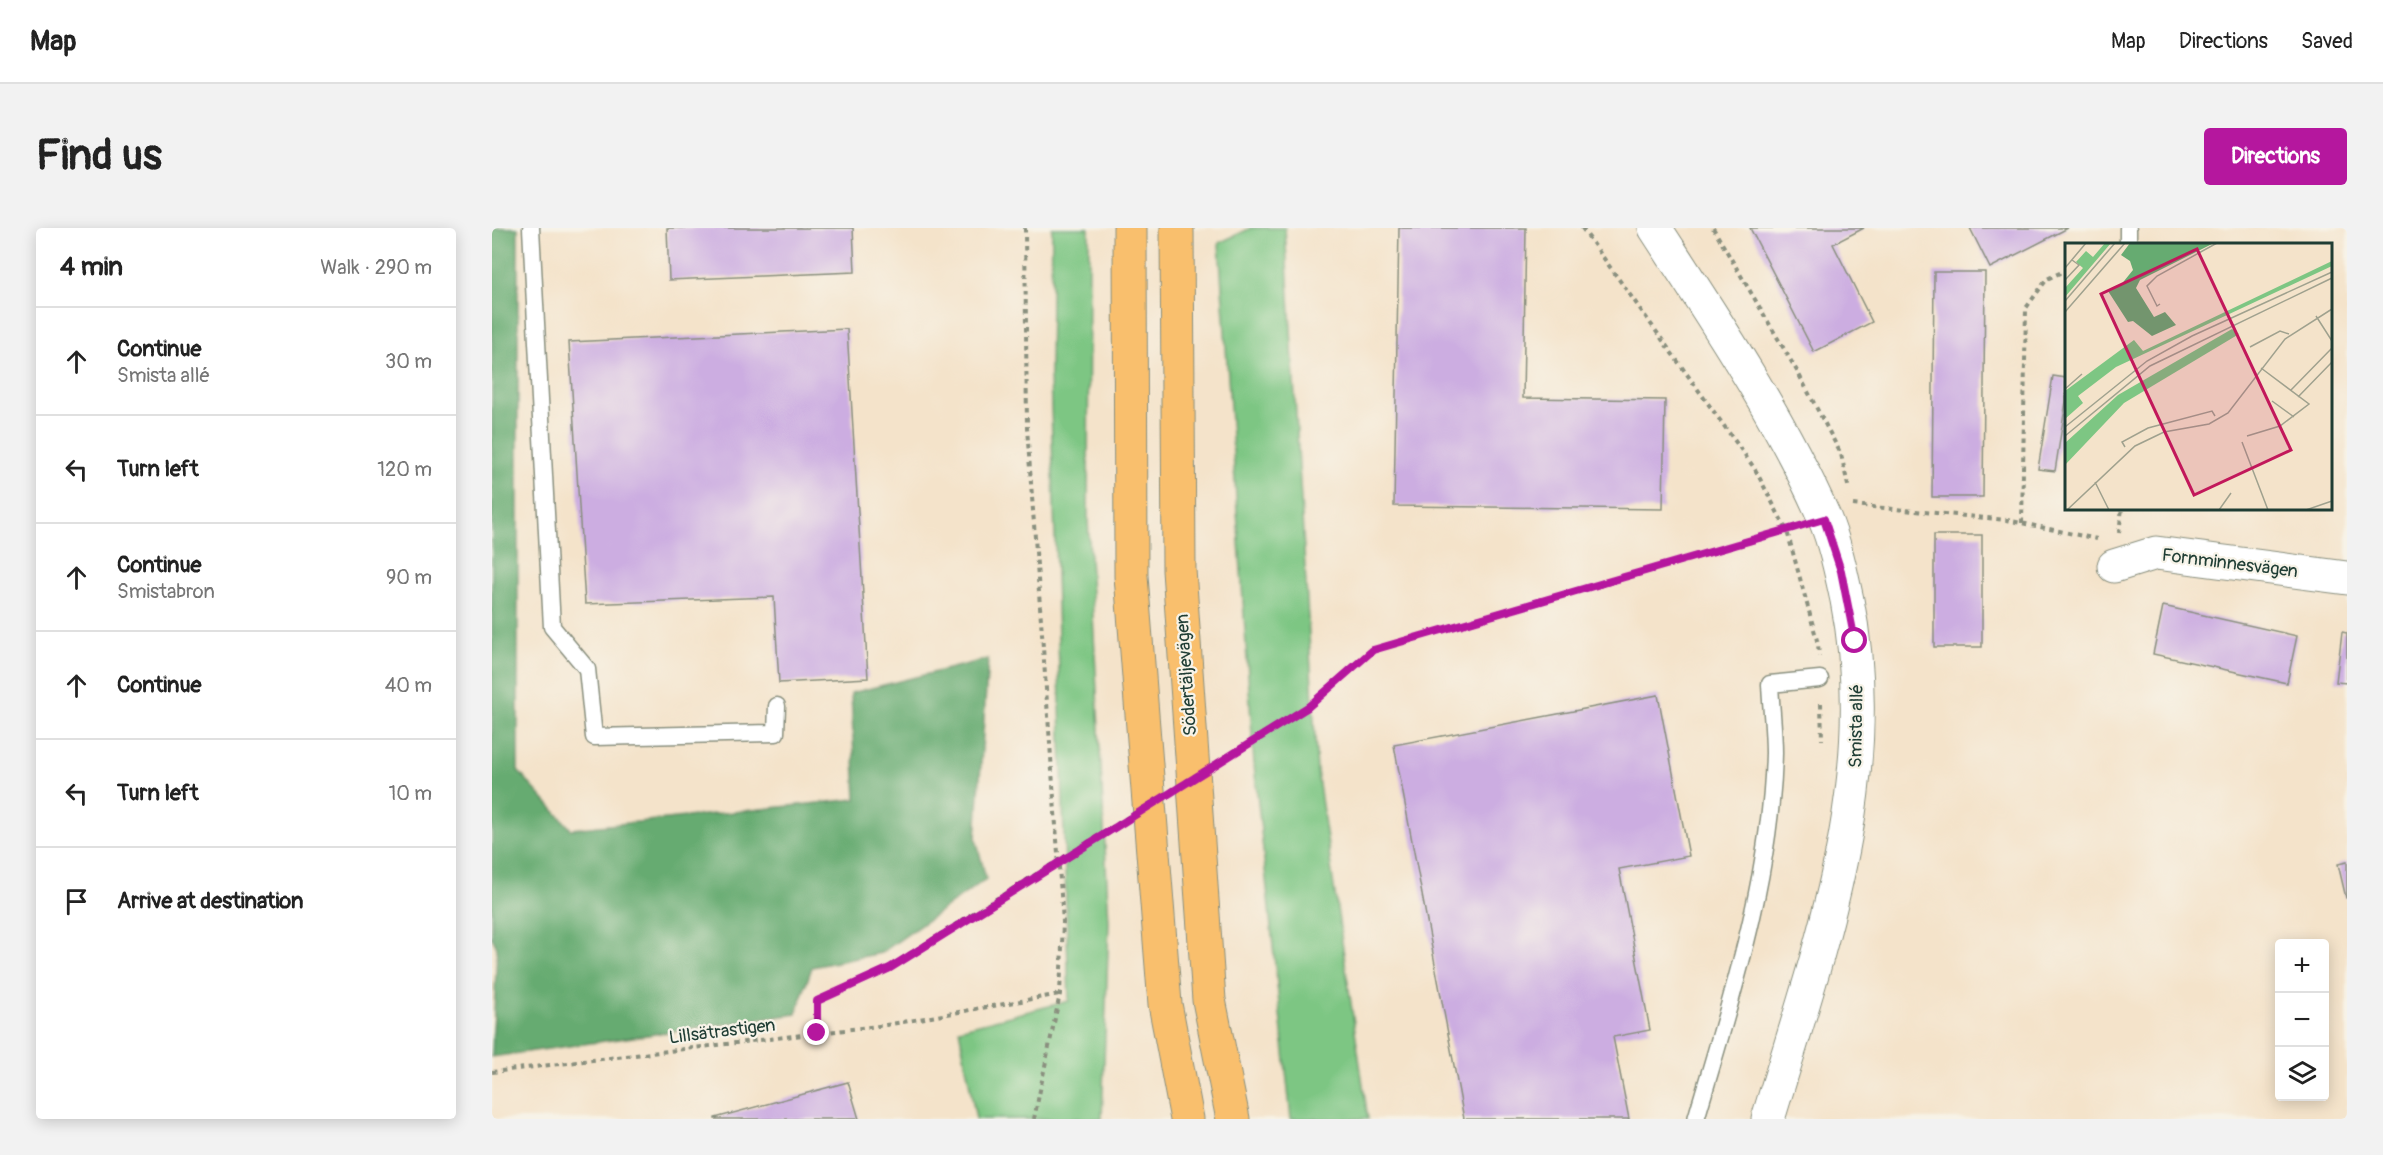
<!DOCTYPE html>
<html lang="en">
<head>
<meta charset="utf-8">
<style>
  body { margin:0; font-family:Pangolin,sans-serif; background:#f2f2f2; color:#222 }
  .controls { position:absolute; right:18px; bottom:18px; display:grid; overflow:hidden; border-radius:6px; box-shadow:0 3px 15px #0003 }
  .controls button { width:54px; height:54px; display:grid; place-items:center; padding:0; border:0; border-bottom:2px solid #e0e0e0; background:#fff; color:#222; font:30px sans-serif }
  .stop { position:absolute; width:18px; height:18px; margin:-14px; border:4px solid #b5179e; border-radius:50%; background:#fff }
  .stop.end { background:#b5179e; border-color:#fff; box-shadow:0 2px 6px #0008 }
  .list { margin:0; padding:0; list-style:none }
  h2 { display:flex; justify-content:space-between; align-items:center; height:78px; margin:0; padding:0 24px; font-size:26px }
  h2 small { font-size:20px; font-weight:400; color:#767676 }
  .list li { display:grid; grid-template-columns:39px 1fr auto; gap:18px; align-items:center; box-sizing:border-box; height:108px; padding:0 24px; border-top:2px solid #e0e0e0 }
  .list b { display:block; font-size:22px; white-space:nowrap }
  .list p { margin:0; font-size:20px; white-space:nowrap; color:#767676 }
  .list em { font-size:20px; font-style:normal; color:#767676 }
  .icon { flex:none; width:33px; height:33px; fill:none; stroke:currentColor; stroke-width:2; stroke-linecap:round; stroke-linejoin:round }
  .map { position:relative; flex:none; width:1855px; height:891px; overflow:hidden; border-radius:6px }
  header { display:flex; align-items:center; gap:36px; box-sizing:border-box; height:84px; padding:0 30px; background:#fff; border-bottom:2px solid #e0e0e0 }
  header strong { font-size:28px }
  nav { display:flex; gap:33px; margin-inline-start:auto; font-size:21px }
  .intro { display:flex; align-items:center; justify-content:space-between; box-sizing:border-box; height:144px; padding:0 36px }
  h1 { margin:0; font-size:42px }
  .button { padding:15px 27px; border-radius:6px; background:#b5179e; color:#fff; font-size:21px; font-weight:700 }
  main { display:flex; gap:36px; padding:0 36px }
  aside { flex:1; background:#fff; border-radius:6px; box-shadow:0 3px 15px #0003 }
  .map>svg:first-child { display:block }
</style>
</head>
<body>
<header>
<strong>Map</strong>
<nav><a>Map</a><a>Directions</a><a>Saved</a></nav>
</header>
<div class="intro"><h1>Find us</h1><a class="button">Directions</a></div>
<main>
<aside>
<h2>4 min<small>Walk · 290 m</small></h2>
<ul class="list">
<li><svg class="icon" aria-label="ahead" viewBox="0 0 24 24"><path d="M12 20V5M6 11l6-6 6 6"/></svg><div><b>Continue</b><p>Smista allé</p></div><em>30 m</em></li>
<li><svg class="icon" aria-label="left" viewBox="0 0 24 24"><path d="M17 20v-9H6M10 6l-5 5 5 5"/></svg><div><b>Turn left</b></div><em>120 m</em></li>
<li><svg class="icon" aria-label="ahead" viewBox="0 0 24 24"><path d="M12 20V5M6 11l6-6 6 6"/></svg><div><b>Continue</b><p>Smistabron</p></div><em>90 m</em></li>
<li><svg class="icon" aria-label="ahead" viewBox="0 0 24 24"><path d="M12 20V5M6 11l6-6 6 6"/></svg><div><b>Continue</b></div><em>40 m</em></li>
<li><svg class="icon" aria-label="left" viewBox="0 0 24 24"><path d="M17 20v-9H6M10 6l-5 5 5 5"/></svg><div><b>Turn left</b></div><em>10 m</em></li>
<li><svg class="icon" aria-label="arrive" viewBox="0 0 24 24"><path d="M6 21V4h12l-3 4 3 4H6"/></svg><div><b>Arrive at destination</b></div></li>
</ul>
</aside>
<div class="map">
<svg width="1855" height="891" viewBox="0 0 1855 891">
  <rect width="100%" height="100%" fill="#f7f3e8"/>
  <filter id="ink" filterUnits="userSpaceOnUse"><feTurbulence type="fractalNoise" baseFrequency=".0167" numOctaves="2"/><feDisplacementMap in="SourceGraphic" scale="12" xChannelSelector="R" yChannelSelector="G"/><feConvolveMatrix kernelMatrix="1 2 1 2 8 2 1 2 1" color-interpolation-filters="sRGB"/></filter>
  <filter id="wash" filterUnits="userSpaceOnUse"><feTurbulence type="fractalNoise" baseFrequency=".008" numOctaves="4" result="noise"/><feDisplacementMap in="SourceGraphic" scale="24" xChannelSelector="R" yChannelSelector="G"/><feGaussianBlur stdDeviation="1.35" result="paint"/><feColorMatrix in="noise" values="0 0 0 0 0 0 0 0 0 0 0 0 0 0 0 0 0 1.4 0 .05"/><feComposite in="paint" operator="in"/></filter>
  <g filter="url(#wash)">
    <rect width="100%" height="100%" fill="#f4e3ca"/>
    <path fill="#7dc683" stroke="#4e825c" stroke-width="1.5" d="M 560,0 L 597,0 L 596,291 L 617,694 L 610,891 L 484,891 L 467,801 L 577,773 L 558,145 Z
      M 759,0 L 793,0 L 825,543 L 876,891 L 799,891 L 762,536 L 727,15 Z"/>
    <path fill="#66ab71" stroke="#427452" stroke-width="1.5" d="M 0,0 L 26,0 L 26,543 L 79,601 L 364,571 L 359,465 L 496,431 L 484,611 L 494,651 L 389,725 L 320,739 L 304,786 L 0,829 L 5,720 L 0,709 Z"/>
    <g id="blocks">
      <path fill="#ccade1" d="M 175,0 L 361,0 L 363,44 L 177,52 Z
        M 907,0 L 1034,0 L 1031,170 L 1173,172 L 1171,281 L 902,278 Z
        M 1258,0 L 1372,0 L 1341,16 L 1380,94 L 1322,124 Z
        M 1478,0 L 1576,0 L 1498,40 Z
        M 1442,44 L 1493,44 L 1491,269 L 1440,269 Z
        M 355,101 L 376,450 L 287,455 L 282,369 L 93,376 L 77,114 Z
        M 1561,148 L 1574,150 L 1574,173 L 1563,243 L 1546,241 Z
        M 1442,307 L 1490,307 L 1490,419 L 1442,419 Z
        M 1671,378 L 1805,408 L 1795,455 L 1661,426 Z
        M 1850,404 L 1855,405 L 1855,455 L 1844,454 Z
        M 1166,467 L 1197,628 L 1127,641 L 1158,802 L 1121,809 L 1137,891 L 972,891 L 902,517 Z
        M 1855,634 L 1855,670 L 1854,670 L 1846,636 Z
        M 356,854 L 367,891 L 223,891 L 223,890 Z"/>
    </g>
  </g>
  <g filter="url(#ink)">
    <use href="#blocks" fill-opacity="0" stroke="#8a907f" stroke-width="1.5"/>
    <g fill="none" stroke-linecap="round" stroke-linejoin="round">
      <defs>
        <path id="service" d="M 39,0 L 60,399 L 95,441 L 102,509 L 284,505 L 285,478
          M 1636,16 L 1636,0
          M 1204,891 C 1239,772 1279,650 1282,525 C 1282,502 1279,479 1278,456 L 1328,451"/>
        <path id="minor" d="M 1622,338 L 1664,325 L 1855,350"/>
        <path id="tertiary" d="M 1163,0 C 1224,94 1287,187 1332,289 C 1343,315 1349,344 1355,372 C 1391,550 1327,722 1276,891"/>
        <path id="motorway" d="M 638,0 L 639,348 L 673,776 L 695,891
          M 685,0 L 687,342 L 717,772 L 741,891"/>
      </defs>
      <use href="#service" stroke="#8a907f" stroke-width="19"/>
      <use href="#minor" stroke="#8a907f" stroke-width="35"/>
      <use href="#tertiary" stroke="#8a907f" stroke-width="35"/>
      <use href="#motorway" stroke="#8a907f" stroke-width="35"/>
      <path stroke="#8a907f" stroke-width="4" stroke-dasharray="4.5 4.5" stroke-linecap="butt" d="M 533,0 L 535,200 L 571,694 L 568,766 L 542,891
        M 1090,0 L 1263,241 L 1295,303 L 1326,416 L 1327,428
        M 1221,0 L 1305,143 L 1349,226 L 1357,262
        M 1361,277 L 1515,292 L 1605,311
        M 1530,295 L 1534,80 L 1555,51 L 1574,42
        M 1627,305 L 1630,280
        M 1329,475 L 1330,512
        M 815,479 L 881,422 L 1304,300
        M 325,805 L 325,773 L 398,739 L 480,686
        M 0,844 L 394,797 L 568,766"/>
      <use href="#service" stroke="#fff" stroke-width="16"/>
      <use href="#minor" stroke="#fff" stroke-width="33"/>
      <use href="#tertiary" stroke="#fff" stroke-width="33"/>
      <use href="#motorway" stroke="#f9bf6d" stroke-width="33"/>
      <path stroke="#8a907f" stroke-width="4" stroke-dasharray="4.5 4.5" stroke-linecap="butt" d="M 480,686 L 815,479"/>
    </g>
  </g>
  <g fill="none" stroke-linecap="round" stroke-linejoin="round" filter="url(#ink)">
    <path stroke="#b5179e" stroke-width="8" d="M 325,805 L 325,773 L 398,740 L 816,479 L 881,422 L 1332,291 L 1349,343 L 1363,413"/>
  </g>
  <g text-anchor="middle" stroke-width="4.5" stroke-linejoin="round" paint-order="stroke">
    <g font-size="18" fill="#1f3d34" stroke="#f7f3e8">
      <text transform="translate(1738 335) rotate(7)" y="6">Fornminnesvägen</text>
      <text transform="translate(694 447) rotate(-94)" y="6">Södertäljevägen</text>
      <text transform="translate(1364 498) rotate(-89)" y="6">Smista allé</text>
      <text transform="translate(230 803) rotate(-7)" y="6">Lillsätrastigen</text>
    </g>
  </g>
  <g transform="translate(1573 15)">
    <rect width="267" height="267" fill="#f4e3ca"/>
    <path d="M 40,0 L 46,0 L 0,54 L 0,45 L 18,25 L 11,19 L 21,8 L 28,14 ZM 267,18 L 267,23 L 51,124 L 13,153 L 18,160 L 0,176 L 0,148 L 69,97 L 78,108 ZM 167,86 L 174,91 L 59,160 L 0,222 L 0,200 L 53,152 Z" fill="#7dc683"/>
    <path d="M 65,0 L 149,0 L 75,37 L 71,45 L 89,74 L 100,69 L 111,82 L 87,93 L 68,78 L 63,79 L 43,48 L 55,43 L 68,27 L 65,18 L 56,12 Z" fill="#66ab71"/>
    <path fill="none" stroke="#9fa18e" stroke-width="1.5" d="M 0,25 L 21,0M 0,37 L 14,22 L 7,17M 0,58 L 50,0M 95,61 L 92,63 L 82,43 L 92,33 L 152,0M 0,69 L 60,0M 251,73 L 267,98M 185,104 L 215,88 L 224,91M 0,146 L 17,131M 226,147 L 267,105M 233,154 L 267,119M 207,158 L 229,174M 0,184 L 82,118 L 127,93 L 267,29M 0,193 L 85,123 L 267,35M 182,193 L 215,183 L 244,161 L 196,125M 177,199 L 203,267M 60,204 L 57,199 L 83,185 L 147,168 L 150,173M 30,239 L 44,267M 2,267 L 70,203 L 99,189 L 144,181 L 163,170 L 220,96 L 267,66M 154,267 L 166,250M 241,267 L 267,258"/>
    <path fill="#c2185b" fill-opacity="0.15" stroke="#c2185b" stroke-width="3" d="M 132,6 L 226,207 L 129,252 L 36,51 Z"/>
    <rect width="267" height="267" fill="none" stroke="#1f3d34" stroke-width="3"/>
  </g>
</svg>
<div class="controls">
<button>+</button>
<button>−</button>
<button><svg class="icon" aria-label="layers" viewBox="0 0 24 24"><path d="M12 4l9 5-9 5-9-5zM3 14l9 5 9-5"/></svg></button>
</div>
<div class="stop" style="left:1363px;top:413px"></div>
<div class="stop end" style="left:325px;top:805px"></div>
</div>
</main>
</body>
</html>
